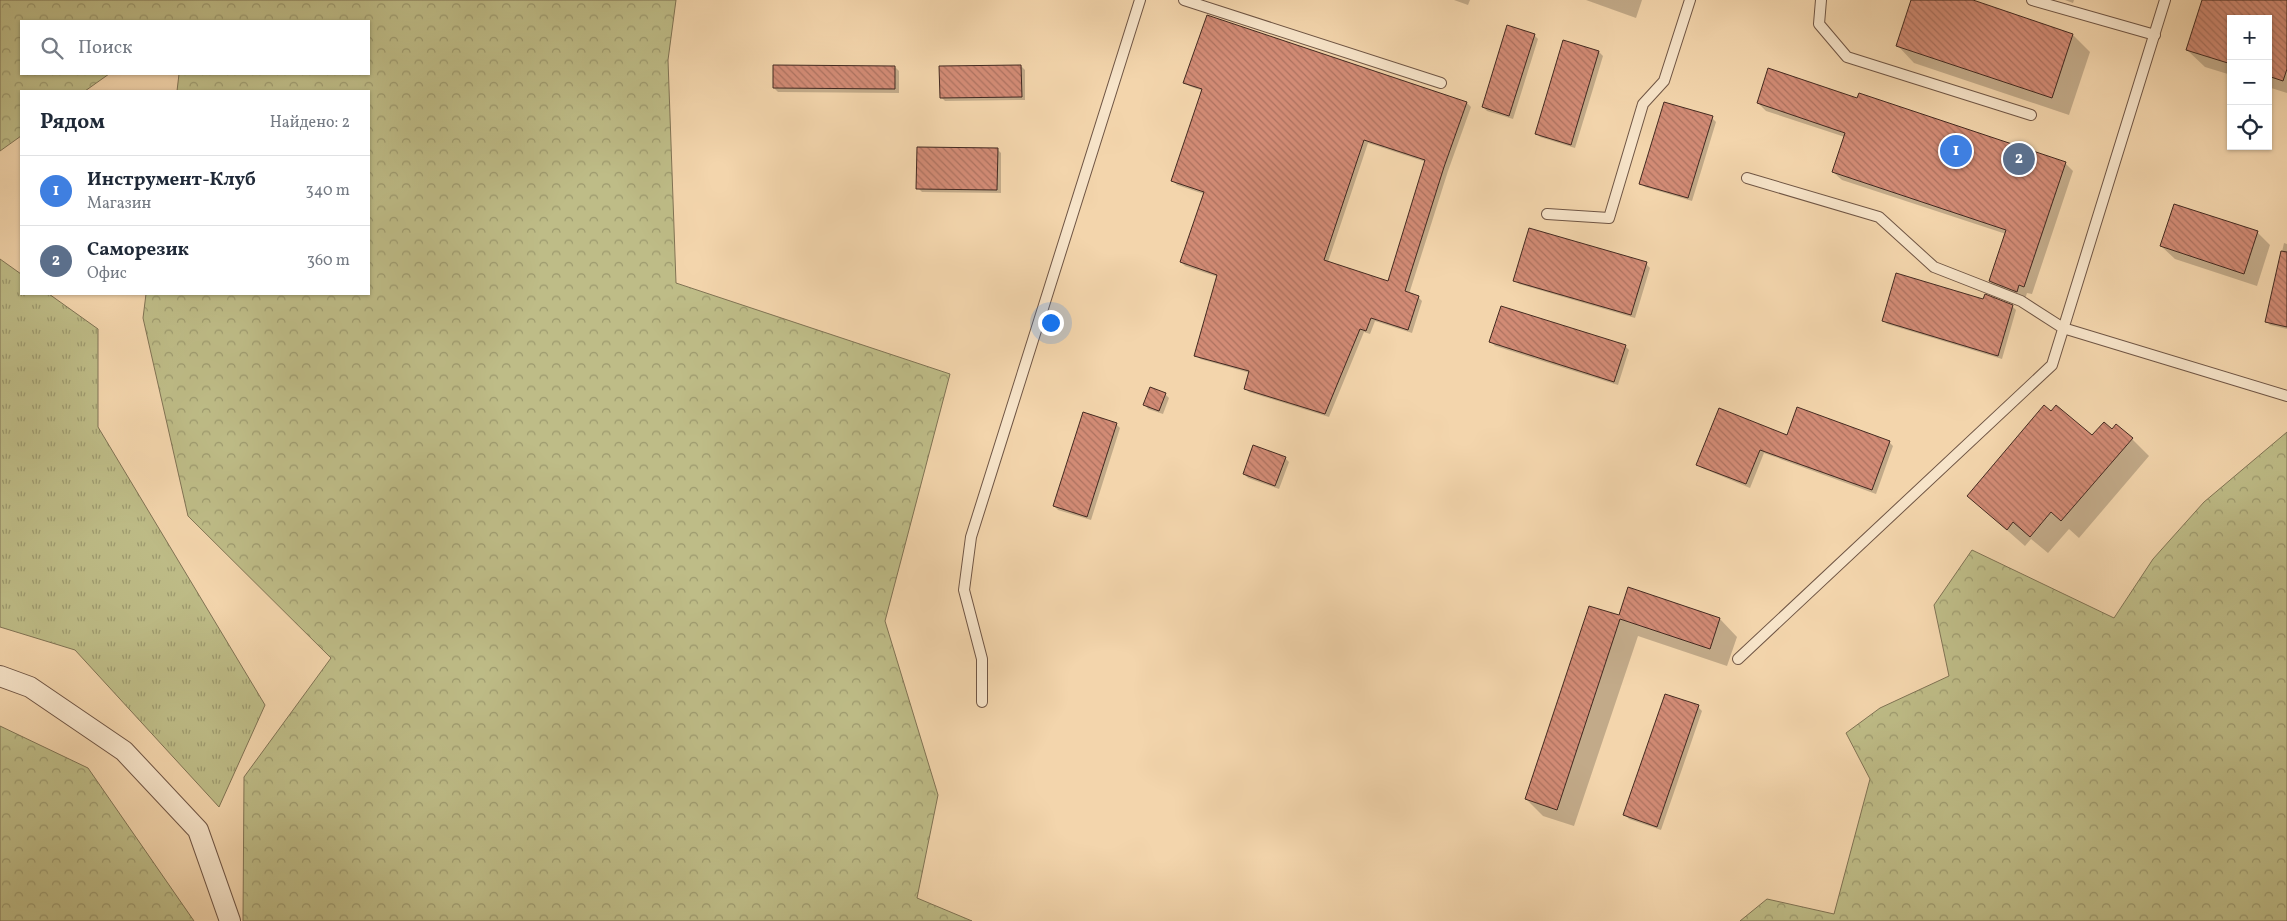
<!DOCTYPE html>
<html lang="ru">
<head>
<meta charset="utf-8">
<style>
  body { margin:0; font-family:Vollkorn,serif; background:#f2f2f3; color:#1f2937 }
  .controls { position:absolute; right:15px; top:15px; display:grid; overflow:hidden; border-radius:0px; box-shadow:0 1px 4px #0004 }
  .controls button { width:45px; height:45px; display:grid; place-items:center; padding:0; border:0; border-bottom:1px solid #e0e1e3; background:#fff; color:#1f2937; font:25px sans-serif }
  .you { position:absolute; left:1050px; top:322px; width:18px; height:18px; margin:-12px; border:4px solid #fff; border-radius:50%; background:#1a73e8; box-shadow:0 0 0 8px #1a73e833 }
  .badge { display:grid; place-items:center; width:32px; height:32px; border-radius:50%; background:#8f2418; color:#fff; font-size:16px; font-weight:700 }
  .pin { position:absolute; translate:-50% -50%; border:2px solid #fff; box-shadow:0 1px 5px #0006 }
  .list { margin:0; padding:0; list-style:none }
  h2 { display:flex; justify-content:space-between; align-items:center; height:65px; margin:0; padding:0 20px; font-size:21px }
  h2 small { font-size:16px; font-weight:400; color:#747a83 }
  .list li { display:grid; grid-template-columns:32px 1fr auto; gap:15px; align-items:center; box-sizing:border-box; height:70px; padding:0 20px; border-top:1px solid #e0e1e3 }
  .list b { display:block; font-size:19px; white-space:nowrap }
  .list p { margin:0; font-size:16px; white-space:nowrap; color:#747a83 }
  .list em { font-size:16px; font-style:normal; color:#747a83 }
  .icon { flex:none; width:28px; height:28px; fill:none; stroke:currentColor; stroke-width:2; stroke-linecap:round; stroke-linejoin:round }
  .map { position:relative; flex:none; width:2287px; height:921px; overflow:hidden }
  .search { position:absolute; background:#fff; box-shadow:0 1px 4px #0004; left:20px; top:20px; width:350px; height:55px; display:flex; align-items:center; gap:12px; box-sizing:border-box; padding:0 18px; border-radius:0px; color:#747a83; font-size:19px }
  .panel { position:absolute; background:#fff; box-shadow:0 1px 4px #0004; left:20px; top:90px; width:350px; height:205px; border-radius:0px }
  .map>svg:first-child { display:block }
</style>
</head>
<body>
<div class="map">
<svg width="2287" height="921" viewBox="0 0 2287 921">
  <defs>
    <pattern id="grass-tufts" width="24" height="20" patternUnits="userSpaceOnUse" patternTransform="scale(1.25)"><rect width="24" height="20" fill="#bebc87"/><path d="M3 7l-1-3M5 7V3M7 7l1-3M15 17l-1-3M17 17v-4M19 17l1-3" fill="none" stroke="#9c996e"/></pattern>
    <pattern id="forest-crowns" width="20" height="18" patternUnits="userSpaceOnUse" patternTransform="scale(1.25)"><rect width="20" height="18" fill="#bebc87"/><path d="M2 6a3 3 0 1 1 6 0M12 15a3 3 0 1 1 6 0" fill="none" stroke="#9c996e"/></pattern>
    <pattern id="building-back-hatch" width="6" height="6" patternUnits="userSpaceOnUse" patternTransform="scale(1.25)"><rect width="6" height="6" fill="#d28b75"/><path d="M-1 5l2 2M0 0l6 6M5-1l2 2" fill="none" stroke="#ac7260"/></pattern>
  </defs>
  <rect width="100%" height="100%" fill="#f3d5ac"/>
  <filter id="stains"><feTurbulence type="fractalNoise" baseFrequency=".004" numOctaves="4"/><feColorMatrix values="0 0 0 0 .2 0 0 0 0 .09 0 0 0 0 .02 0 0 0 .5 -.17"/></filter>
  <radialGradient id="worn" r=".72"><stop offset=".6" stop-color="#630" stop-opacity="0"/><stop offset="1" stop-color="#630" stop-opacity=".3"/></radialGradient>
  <path fill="url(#grass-tufts)" stroke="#807354" d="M 0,259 L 21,274 L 21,294 L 49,294 L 98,329 L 98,427 L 265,705 L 219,807 L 75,650 L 0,627 Z"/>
  <path fill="url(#forest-crowns)" stroke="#807354" d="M 0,0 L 676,0 L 668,60 L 676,283 L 950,374 L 885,621 L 938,795 L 917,898 L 972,921 L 243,921 L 244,777 L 331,658 L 188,516 L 143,318 L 146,294 L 369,294 L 369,91 L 177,91 L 179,74 L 369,74 L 369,21 L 21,21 L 21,74 L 109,74 L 85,91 L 21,91 L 21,136 L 0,151 Z
    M 2287,432 L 2287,921 L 1740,921 L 1767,899 L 1834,914 L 1870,779 L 1846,733 L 1880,708 L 1949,676 L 1934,605 L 1972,550 L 2114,618 L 2153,559 L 2204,502 Z
    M 0,726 L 88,768 L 194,921 L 0,921 Z"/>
  <path fill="#0003" fill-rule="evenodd" d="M 1454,0 L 1470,0 L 1468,5 Z
    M 1586,0 L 1642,0 L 1636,18 Z
    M 1912,0 L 1969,0 L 2073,35 L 2090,52 L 2069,115 L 1914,63 L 1897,45 Z
    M 2065,0 L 2074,0 L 2073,3 Z
    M 2203,0 L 2287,0 L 2287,93 L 2268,87 L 2268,19 L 2231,19 L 2231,75 L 2205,67 L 2187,50 Z
    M 1207,16 L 1467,103 L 1471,107 L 1448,171 L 1409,294 L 1418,297 L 1422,301 L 1412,333 L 1375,321 L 1370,334 L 1364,332 L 1329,417 L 1249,392 L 1245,388 L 1250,373 L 1200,359 L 1196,355 L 1218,277 L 1185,266 L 1181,262 L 1204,194 L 1177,185 L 1173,181 L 1203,91 L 1189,86 L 1185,82 ZM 1368,143 L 1426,162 L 1388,282 L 1328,262 Z
    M 1534,35 L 1538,39 L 1513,119 L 1487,111 L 1483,107 Z
    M 1599,52 L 1603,56 L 1575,148 L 1540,137 L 1536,133 Z
    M 1021,66 L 1025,70 L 1025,100 L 945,101 L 941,97 Z
    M 895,67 L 899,71 L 899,93 L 778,92 L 774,88 Z
    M 1758,103 L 2065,163 L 2073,171 L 2032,294 L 2027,293 L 2025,299 L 1998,289 L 1990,281 L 2006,234 L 1842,180 L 1833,172 L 1845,137 L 1766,111 Z
    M 1712,118 L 1716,122 L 1692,201 L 1645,187 L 1641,183 Z
    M 997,149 L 1001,153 L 1001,193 L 922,192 L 918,188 Z
    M 2257,232 L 2270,245 L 2257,286 L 2175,259 L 2161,246 Z
    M 2284,243 L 2287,244 L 2287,329 L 2270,325 L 2266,321 Z
    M 1646,264 L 1650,268 L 1635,318 L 1519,284 L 1515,280 Z
    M 2012,306 L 2016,310 L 2002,359 L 1887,324 L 1883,320 Z
    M 1491,342 L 1625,346 L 1629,350 L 1618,385 L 1495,346 Z
    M 1165,394 L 1169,398 L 1163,414 L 1148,409 L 1145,405 Z
    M 1116,424 L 1120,428 L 1091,520 L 1058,510 L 1054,506 Z
    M 2112,430 L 2132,439 L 2149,456 L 2079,538 L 2069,529 L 2048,553 L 2031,539 L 2025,546 L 1968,496 L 2092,437 Z
    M 1788,436 L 1889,442 L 1893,446 L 1876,494 L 1764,453 L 1750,488 L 1702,468 L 1698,464 Z
    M 1285,458 L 1289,462 L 1279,489 L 1248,478 L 1244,474 Z
    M 1619,617 L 1720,619 L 1737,637 L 1727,666 L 1638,636 L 1574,826 L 1543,816 L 1526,799 Z
    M 1698,707 L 1702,711 L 1661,830 L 1629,819 L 1625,815 Z"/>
  <path fill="url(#building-back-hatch)" stroke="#432a21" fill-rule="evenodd" d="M 1911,0 L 1973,0 L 2073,34 L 2052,98 L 1896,46 Z
    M 2202,0 L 2287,0 L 2287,69 L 2283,81 L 2268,76 L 2268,19 L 2231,19 L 2231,64 L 2186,50 Z
    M 1207,15 L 1467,102 L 1444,167 L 1405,291 L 1419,296 L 1408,330 L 1371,318 L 1366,331 L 1360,329 L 1325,414 L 1244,389 L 1249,371 L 1194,356 L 1217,275 L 1180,262 L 1204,192 L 1171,181 L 1202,89 L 1183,83 ZM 1364,140 L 1425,160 L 1388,281 L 1324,260 Z
    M 1507,25 L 1535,34 L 1509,116 L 1482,107 Z
    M 1563,40 L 1599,51 L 1571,145 L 1535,134 Z
    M 773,65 L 895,66 L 895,89 L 773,88 Z
    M 1021,65 L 1022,97 L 940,98 L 939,66 Z
    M 1768,68 L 1857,98 L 1859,93 L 2066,162 L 2024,287 L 2019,285 L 2017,292 L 1989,281 L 2006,230 L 1832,172 L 1845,133 L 1757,103 Z
    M 1664,102 L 1713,116 L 1688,198 L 1639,184 Z
    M 917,147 L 998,148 L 997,190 L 916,189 Z
    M 2174,204 L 2258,231 L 2244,274 L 2160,246 Z
    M 1529,228 L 1647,262 L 1631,315 L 1513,281 Z
    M 2281,251 L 2287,252 L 2287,327 L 2265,322 Z
    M 1896,273 L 1983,299 L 1985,294 L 2013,305 L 1998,356 L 1882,321 Z
    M 1501,306 L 1626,345 L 1614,382 L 1489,342 Z
    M 1150,387 L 1166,393 L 1159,411 L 1143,405 Z
    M 2044,405 L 2051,411 L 2056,405 L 2092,435 L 2104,422 L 2112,429 L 2116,424 L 2133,438 L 2061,521 L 2051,512 L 2030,537 L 2013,522 L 2007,530 L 1967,496 Z
    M 1797,407 L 1890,441 L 1872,490 L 1760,450 L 1746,484 L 1696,465 L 1719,408 L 1787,435 Z
    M 1083,412 L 1117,423 L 1087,517 L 1053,506 Z
    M 1253,445 L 1286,457 L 1275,486 L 1243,474 Z
    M 1628,587 L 1720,618 L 1710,649 L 1620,619 L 1557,810 L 1525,799 L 1589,606 L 1619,615 Z
    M 1665,694 L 1699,705 L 1657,827 L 1623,815 Z"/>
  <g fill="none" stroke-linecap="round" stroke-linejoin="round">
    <defs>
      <path id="service" d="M 1184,0 L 1441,83
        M 1821,0 L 1819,24 L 1847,57 L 2031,115
        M 2032,0 L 2155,35
        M 1747,178 L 1879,217 L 1934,267 L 2021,301 L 2063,328 L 2287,396
        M 1547,214 L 1609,218 L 1643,104 L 1664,81 L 1690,0
        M 1738,659 L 2052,365 L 2165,0
        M 982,702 L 982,659 L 964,590 L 971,537 L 1140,0"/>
      <path id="minor" d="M 0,676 L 30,687 L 124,751 L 198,830 L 230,921"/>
    </defs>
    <use href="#service" stroke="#6f5544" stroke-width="12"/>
    <use href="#minor" stroke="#6f5544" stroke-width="22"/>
    <use href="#service" stroke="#f7e4c9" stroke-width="10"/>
    <use href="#minor" stroke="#f7e4c9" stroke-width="20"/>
  </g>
  <rect width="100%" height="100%" filter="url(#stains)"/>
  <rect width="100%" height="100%" fill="url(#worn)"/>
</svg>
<div class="controls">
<button>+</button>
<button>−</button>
<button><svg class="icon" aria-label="locate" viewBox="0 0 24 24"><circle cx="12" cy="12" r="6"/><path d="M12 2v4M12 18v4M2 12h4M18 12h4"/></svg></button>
</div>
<div class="you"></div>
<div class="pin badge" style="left:1956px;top:151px;background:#3f7fe0">1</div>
<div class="pin badge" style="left:2019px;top:159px;background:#5c6f8a">2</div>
<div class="search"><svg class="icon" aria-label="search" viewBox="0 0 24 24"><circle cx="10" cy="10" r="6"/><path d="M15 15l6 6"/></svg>Поиск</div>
<section class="panel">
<h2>Рядом<small>Найдено: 2</small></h2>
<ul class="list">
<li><span class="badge" style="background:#3f7fe0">1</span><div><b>Инструмент-Клуб</b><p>Магазин</p></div><em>340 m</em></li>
<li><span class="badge" style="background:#5c6f8a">2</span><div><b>Саморезик</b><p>Офис</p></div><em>360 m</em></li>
</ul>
</section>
</div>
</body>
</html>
